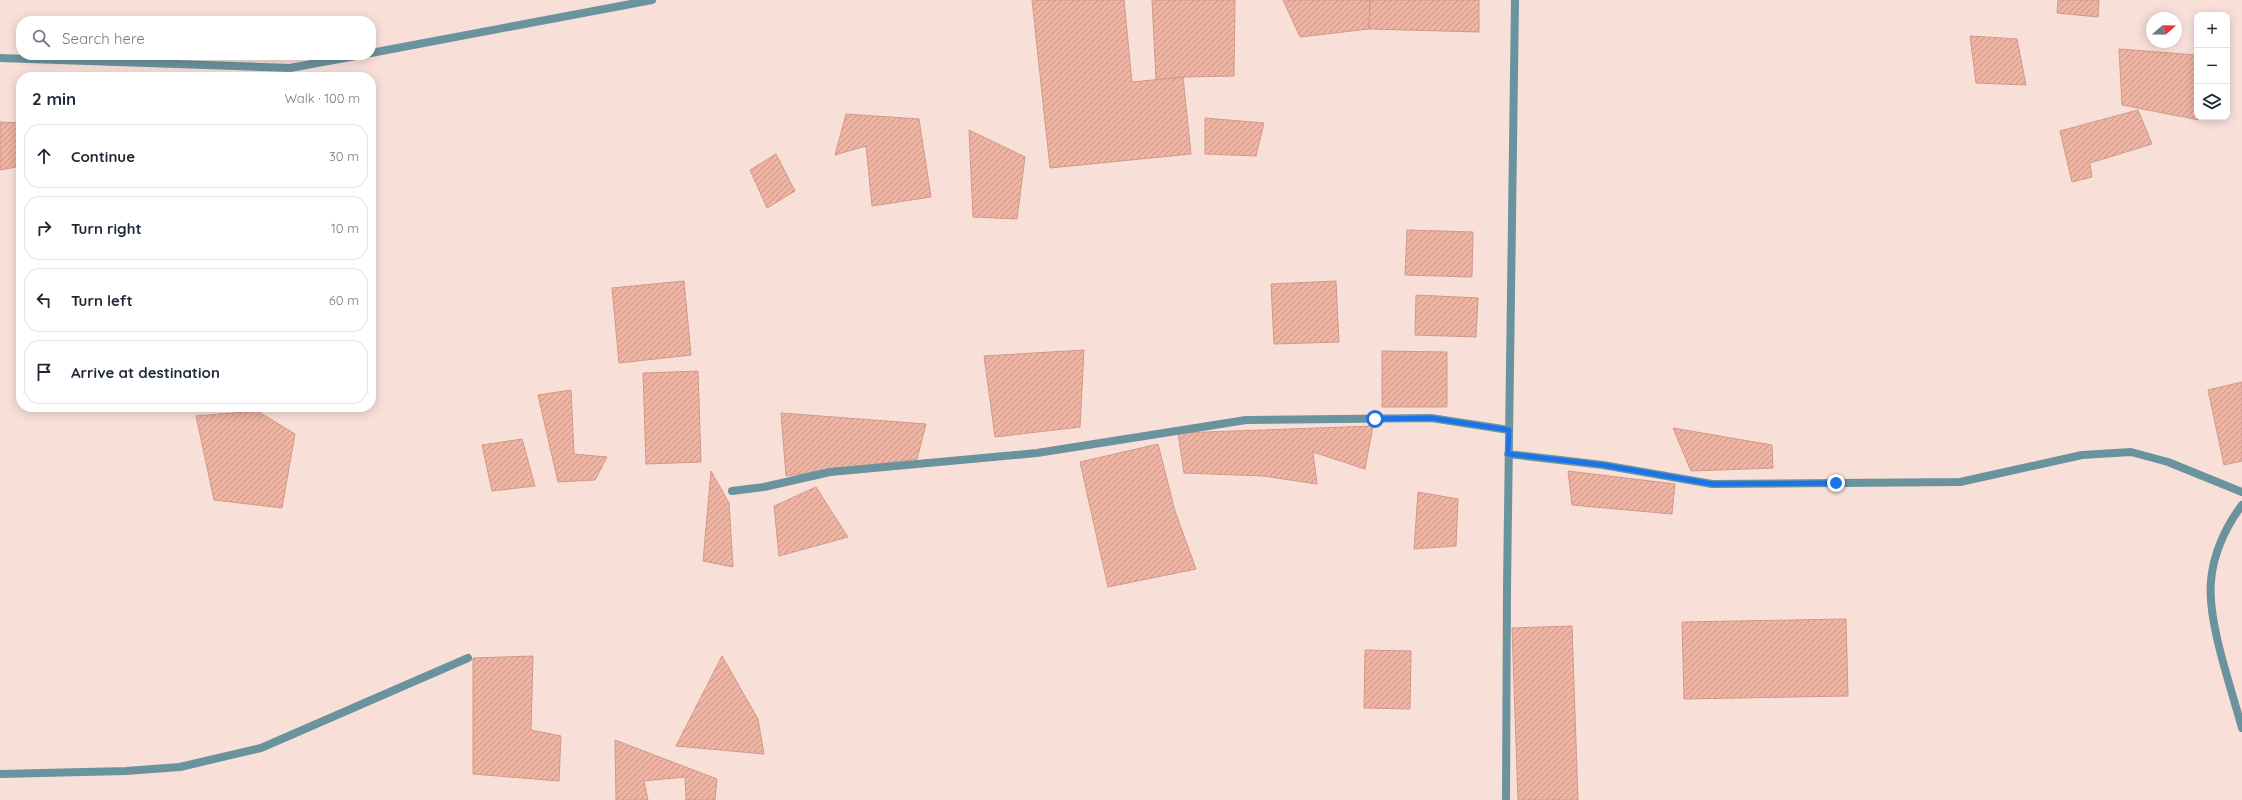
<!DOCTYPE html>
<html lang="en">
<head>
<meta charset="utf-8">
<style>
  body { margin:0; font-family:Quicksand,sans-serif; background:#f6f6f7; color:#1f2937 }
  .controls { position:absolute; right:12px; top:12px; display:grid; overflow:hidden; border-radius:8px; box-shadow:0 2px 10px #0003 }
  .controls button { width:36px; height:36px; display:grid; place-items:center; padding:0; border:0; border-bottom:1px solid #e0e1e3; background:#fff; color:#1f2937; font:20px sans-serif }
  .compass { position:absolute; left:2146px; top:12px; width:36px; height:36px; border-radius:50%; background:#fff; box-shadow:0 2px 10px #0003; rotate:70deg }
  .stop { position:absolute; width:12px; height:12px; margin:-9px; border:3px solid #1a73e8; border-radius:50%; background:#fff }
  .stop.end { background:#1a73e8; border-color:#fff; box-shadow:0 1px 4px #0008 }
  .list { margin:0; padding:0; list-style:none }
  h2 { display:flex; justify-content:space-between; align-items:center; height:52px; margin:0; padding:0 16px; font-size:17px }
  h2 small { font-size:13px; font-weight:400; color:#747a83 }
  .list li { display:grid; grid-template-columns:26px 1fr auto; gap:12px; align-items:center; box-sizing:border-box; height:64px; margin:0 8px 8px; padding:0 8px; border:1px solid #e0e1e3; border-radius:16px }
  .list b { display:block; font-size:15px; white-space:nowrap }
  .list em { font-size:13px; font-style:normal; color:#747a83 }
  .icon { flex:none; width:22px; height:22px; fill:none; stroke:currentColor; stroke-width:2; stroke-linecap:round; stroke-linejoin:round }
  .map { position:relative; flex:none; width:2242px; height:800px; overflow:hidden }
  .search { position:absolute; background:#fff; box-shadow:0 2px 10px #0003; left:16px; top:16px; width:360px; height:44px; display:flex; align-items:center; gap:10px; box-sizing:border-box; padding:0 14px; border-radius:16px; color:#747a83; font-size:15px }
  .panel { position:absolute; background:#fff; box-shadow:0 2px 10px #0003; left:16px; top:72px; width:360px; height:340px; border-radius:16px }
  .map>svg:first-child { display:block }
</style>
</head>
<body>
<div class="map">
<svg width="2242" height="800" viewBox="0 0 2242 800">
  <defs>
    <pattern id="building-hatch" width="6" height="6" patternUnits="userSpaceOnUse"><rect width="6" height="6" fill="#eeb5a5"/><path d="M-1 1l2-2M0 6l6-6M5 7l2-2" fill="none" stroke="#c39487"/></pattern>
  </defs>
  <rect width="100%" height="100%" fill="#f8e0d9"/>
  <path fill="url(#building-hatch)" stroke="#d19a8a" d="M 1032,0 L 1124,0 L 1132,82 L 1183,77 L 1191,154 L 1050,168 Z
    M 1152,0 L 1235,0 L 1234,76 L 1183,77 L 1156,80 Z
    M 1283,0 L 1370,0 L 1369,29 L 1300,37 Z
    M 1370,0 L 1479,0 L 1479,32 L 1369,29 Z
    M 2058,0 L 2099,0 L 2098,17 L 2057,13 Z
    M 1970,36 L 2017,39 L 2026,85 L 1976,83 Z
    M 2119,49 L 2197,55 L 2197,117 L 2200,117 L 2199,120 L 2122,105 Z
    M 2138,110 L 2152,144 L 2090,163 L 2092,177 L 2072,182 L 2060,131 Z
    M 846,114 L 919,119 L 931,197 L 872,206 L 866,146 L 835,155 Z
    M 1205,118 L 1264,123 L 1256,156 L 1205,154 Z
    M 0,122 L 21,123 L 21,166 L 0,170 Z
    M 969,130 L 1025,157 L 1017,219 L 973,217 Z
    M 776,154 L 795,191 L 767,208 L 750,170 Z
    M 1407,230 L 1473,232 L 1472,277 L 1405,275 Z
    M 684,281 L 691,355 L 619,363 L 612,288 Z
    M 1336,281 L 1339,342 L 1274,344 L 1271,284 Z
    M 1416,295 L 1478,298 L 1476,337 L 1415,335 Z
    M 1084,350 L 1080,427 L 995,437 L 984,356 Z
    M 1382,351 L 1447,352 L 1447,407 L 1382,407 Z
    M 698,371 L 701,462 L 646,464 L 643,373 Z
    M 2242,382 L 2242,461 L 2224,465 L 2208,390 Z
    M 571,390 L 574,454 L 607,457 L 595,480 L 558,482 L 538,395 Z
    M 257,411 L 295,434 L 282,508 L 214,500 L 196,416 Z
    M 781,413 L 926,424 L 917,459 L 786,476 Z
    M 1373,426 L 1365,469 L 1313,452 L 1317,484 L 1263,476 L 1184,473 L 1178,433 Z
    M 1673,428 L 1772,445 L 1773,468 L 1691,471 Z
    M 522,439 L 535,486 L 492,491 L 482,445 Z
    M 1158,444 L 1175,511 L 1196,569 L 1108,587 L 1080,462 Z
    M 711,471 L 729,503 L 733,567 L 703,561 Z
    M 1568,471 L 1675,484 L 1672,514 L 1572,505 Z
    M 816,487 L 848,537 L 779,556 L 774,506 Z
    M 1418,492 L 1458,499 L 1456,546 L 1414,549 Z
    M 1846,619 L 1848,696 L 1684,699 L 1682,622 Z
    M 1572,626 L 1578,800 L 1518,800 L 1512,628 Z
    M 1365,650 L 1411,651 L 1410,709 L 1364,708 Z
    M 533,656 L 531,730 L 561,736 L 559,781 L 473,774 L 473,658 Z
    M 722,656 L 758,719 L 764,754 L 676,746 Z
    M 615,740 L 717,779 L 715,800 L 686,800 L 685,777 L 644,781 L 648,800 L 616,800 Z"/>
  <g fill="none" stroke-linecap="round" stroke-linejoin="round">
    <path stroke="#6a939e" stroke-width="8" d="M 371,53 L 652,0
      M 0,58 L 290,68 L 361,55
      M 1508,454 L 1603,465 L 1712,484 L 1960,482 L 2082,455 L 2131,452 L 2168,462 L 2242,492
      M 732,491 L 764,487 L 830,472 L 1037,453 L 1246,420 L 1431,418 L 1509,430
      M 2242,505 C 2226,526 2213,554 2211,581 C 2207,621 2231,687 2242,728
      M 0,774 L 126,771 L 180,767 L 261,748 L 468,658
      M 1506,800 L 1507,586 L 1515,0"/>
  </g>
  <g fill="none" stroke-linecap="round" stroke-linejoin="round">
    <path stroke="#1a73e8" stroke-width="5" d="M 1375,419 L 1431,418 L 1509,430 L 1508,454 L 1603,465 L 1712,484 L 1836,483"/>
  </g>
</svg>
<div class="controls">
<button>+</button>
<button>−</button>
<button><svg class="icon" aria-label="layers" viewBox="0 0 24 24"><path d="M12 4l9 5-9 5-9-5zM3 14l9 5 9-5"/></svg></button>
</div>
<svg class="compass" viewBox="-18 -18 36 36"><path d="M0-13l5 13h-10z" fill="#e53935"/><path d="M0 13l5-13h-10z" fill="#747a83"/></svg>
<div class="stop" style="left:1375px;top:419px"></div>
<div class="stop end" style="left:1836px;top:483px"></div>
<div class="search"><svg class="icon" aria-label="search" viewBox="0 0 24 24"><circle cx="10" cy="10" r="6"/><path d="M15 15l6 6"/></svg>Search here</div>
<section class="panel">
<h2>2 min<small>Walk · 100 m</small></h2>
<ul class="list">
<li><svg class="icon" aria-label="ahead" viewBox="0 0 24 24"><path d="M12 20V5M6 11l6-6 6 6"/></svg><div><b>Continue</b></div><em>30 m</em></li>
<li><svg class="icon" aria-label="right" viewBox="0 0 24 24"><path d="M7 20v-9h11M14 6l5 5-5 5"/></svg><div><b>Turn right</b></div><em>10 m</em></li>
<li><svg class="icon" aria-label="left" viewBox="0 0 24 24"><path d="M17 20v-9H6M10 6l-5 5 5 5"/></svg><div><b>Turn left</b></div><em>60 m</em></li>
<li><svg class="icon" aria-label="arrive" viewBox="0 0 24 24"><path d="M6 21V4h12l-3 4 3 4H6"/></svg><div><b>Arrive at destination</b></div></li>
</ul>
</section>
</div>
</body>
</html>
